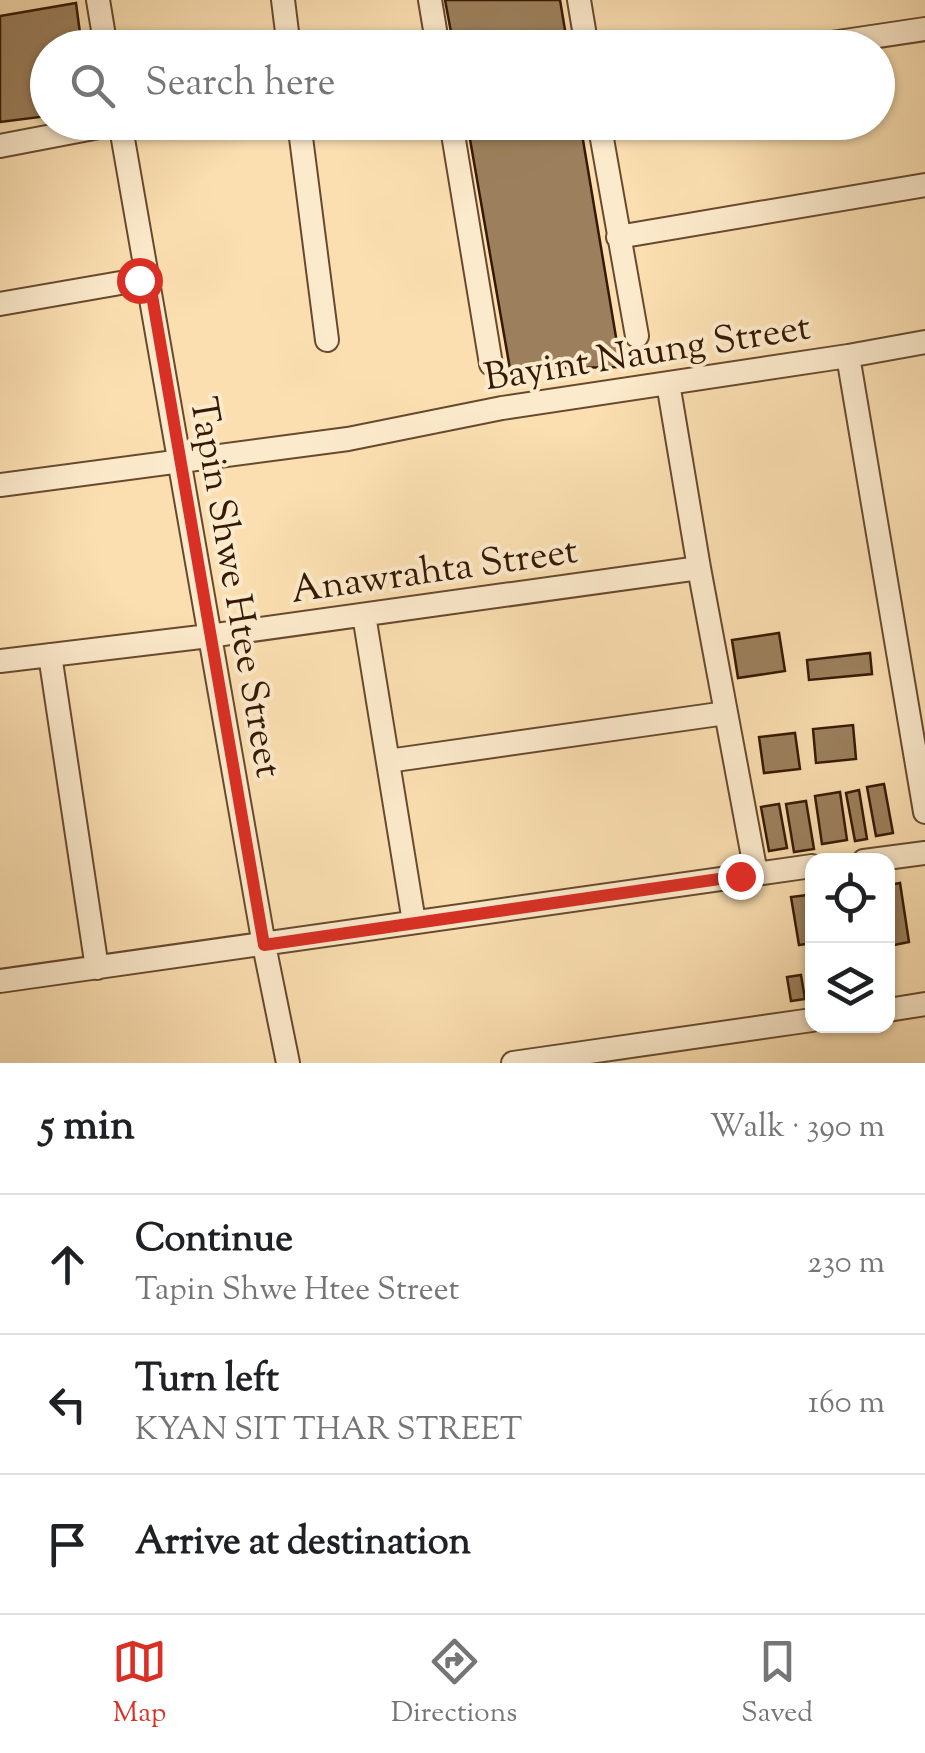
<!DOCTYPE html>
<html lang="en">
<head>
<meta charset="utf-8">
<style>
  body { margin:0; font-family:"Sorts Mill Goudy",serif; background:#f6f6f6; color:#202124 }
  .controls { position:absolute; right:30px; bottom:30px; display:grid; overflow:hidden; border-radius:20px; box-shadow:0 2px 8px #0004 }
  .controls button { width:90px; height:90px; display:grid; place-items:center; padding:0; border:0; border-bottom:2px solid #e0e0e0; background:#fff; color:#202124; font:50px sans-serif }
  .stop { position:absolute; width:30px; height:30px; margin:-22px; border:8px solid #d93025; border-radius:50%; background:#fff }
  .stop.end { background:#d93025; border-color:#fff; box-shadow:0 2px 10px #0008 }
  .list { margin:0; padding:0; list-style:none }
  h2 { display:flex; justify-content:space-between; align-items:center; height:130px; margin:0; padding:0 40px; font-size:42px }
  h2 small { font-size:32px; font-weight:400; color:#757577 }
  .list li { display:grid; grid-template-columns:65px 1fr auto; gap:30px; align-items:center; box-sizing:border-box; height:140px; padding:0 40px; border-top:2px solid #e0e0e0 }
  .list b { display:block; font-size:38px; white-space:nowrap }
  .list p { margin:0; font-size:32px; white-space:nowrap; color:#757577 }
  .list em { font-size:32px; font-style:normal; color:#757577 }
  .icon { flex:none; width:55px; height:55px; fill:none; stroke:currentColor; stroke-width:2; stroke-linecap:round; stroke-linejoin:round }
  .map { position:relative; flex:none; width:925px; height:1063px; overflow:hidden }
  .search { position:absolute; background:#fff; box-shadow:0 2px 8px #0004; left:30px; right:30px; top:30px; height:110px; display:flex; align-items:center; gap:25px; box-sizing:border-box; padding:0 35px; border-radius:55px; color:#757577; font-size:38px }
  .sheet { height:550px; background:#fff }
  nav { display:flex; justify-content:space-around; align-items:center; box-sizing:border-box; height:140px; border-top:2px solid #e0e0e0; background:#fff; font-size:28px; color:#757577 }
  nav a { display:grid; justify-items:center; gap:5px }
  nav .on { color:#d93025 }
  .map>svg:first-child { display:block }
</style>
</head>
<body>
<div class="map">
<svg width="925" height="1063" viewBox="0 0 925 1063">
  <rect width="100%" height="100%" fill="#fbdfb1"/>
  <filter id="stains"><feTurbulence type="fractalNoise" baseFrequency=".002" numOctaves="4"/><feColorMatrix values="0 0 0 0 .2 0 0 0 0 .09 0 0 0 0 .02 0 0 0 .5 -.17"/></filter>
  <radialGradient id="worn" r=".72"><stop offset=".6" stop-color="#630" stop-opacity="0"/><stop offset="1" stop-color="#630" stop-opacity=".3"/></radialGradient>
  <path fill="#9c805d" stroke="#361903" stroke-width="2.5" d="M 445,0 L 560,0 L 568,48 L 454,48 Z
    M 76,3 L 82,48 L 48,48 L 48,116 L 0,122 L 0,16 Z
    M 467,122 L 580,122 L 621,367 L 510,369 Z
    M 779,633 L 785,671 L 738,678 L 732,640 Z
    M 870,653 L 872,674 L 809,680 L 807,660 Z
    M 853,725 L 856,759 L 816,763 L 813,729 Z
    M 795,733 L 800,769 L 764,773 L 759,737 Z
    M 884,784 L 893,833 L 876,836 L 867,787 Z
    M 859,790 L 867,839 L 855,841 L 846,793 Z
    M 840,792 L 847,840 L 822,844 L 815,796 Z
    M 806,801 L 814,849 L 794,852 L 786,804 Z
    M 779,804 L 787,848 L 769,851 L 761,807 Z
    M 900,883 L 909,942 L 894,945 L 888,903 L 888,885 Z
    M 808,895 L 812,922 L 812,943 L 799,945 L 791,897 Z
    M 801,975 L 805,999 L 791,1001 L 787,977 Z"/>
  <g fill="none" stroke-linecap="round" stroke-linejoin="round">
    <defs>
      <path id="street" d="M 98,0 L 106,48
        M 283,0 L 289,48
        M 430,0 L 438,48
        M 579,0 L 587,48
        M 798,48 L 925,29
        M 120,122 L 264,945 L 288,1063
        M 299,122 L 327,340
        M 451,122 L 491,364
        M 599,122 L 637,336
        M 0,146 L 120,123
        M 618,237 L 925,185
        M 0,304 L 149,278
        M 848,356 L 925,342
        M 668,383 L 699,568 L 756,873
        M 0,485 L 348,439 L 502,408 L 848,356 L 925,812
        M 364,615 L 414,922
        M 50,655 L 97,968
        M 0,661 L 209,636 L 699,568
        M 388,761 L 726,713
        M 864,861 L 925,853
        M 0,981 L 812,866
        M 888,1010 L 925,1004
        M 513,1063 L 812,1020"/>
    </defs>
    <use href="#street" stroke="#674a2e" stroke-width="26"/>
    <use href="#street" stroke="#fceacc" stroke-width="22"/>
  </g>
  <g fill="none" stroke-linecap="round" stroke-linejoin="round">
    <path stroke="#d93025" stroke-width="12" d="M 139,280 L 149,278 L 264,945 L 740,876"/>
  </g>
  <g text-anchor="middle" stroke-width="8" stroke-linejoin="round" paint-order="stroke">
    <g font-size="38" fill="#361903" stroke="#fceacc">
      <text transform="translate(647 351) rotate(-9)" y="13">Bayint Naung Street</text>
      <text transform="translate(434 569) rotate(-8)" y="13">Anawrahta Street</text>
      <text transform="translate(237 587) rotate(80)" y="13">Tapin Shwe Htee Street</text>
    </g>
  </g>
  <rect width="100%" height="100%" filter="url(#stains)"/>
  <rect width="100%" height="100%" fill="url(#worn)"/>
</svg>
<div class="controls">
<button><svg class="icon" aria-label="locate" viewBox="0 0 24 24"><circle cx="12" cy="12" r="6"/><path d="M12 2v4M12 18v4M2 12h4M18 12h4"/></svg></button>
<button><svg class="icon" aria-label="layers" viewBox="0 0 24 24"><path d="M12 4l9 5-9 5-9-5zM3 14l9 5 9-5"/></svg></button>
</div>
<div class="stop" style="left:139px;top:280px"></div>
<div class="stop end" style="left:740px;top:876px"></div>
<div class="search"><svg class="icon" aria-label="search" viewBox="0 0 24 24"><circle cx="10" cy="10" r="6"/><path d="M15 15l6 6"/></svg>Search here</div>
</div>
<section class="sheet">
<h2>5 min<small>Walk · 390 m</small></h2>
<ul class="list">
<li><svg class="icon" aria-label="ahead" viewBox="0 0 24 24"><path d="M12 20V5M6 11l6-6 6 6"/></svg><div><b>Continue</b><p>Tapin Shwe Htee Street</p></div><em>230 m</em></li>
<li><svg class="icon" aria-label="left" viewBox="0 0 24 24"><path d="M17 20v-9H6M10 6l-5 5 5 5"/></svg><div><b>Turn left</b><p>KYAN SIT THAR STREET</p></div><em>160 m</em></li>
<li><svg class="icon" aria-label="arrive" viewBox="0 0 24 24"><path d="M6 21V4h12l-3 4 3 4H6"/></svg><div><b>Arrive at destination</b></div></li>
</ul>
</section>
<nav>
<a class="on"><svg class="icon" aria-label="map" viewBox="0 0 24 24"><path d="M3 6l6-2 6 2 6-2v14l-6 2-6-2-6 2zM9 4v14M15 6v14"/></svg>Map</a>
<a><svg class="icon" aria-label="directions" viewBox="0 0 24 24"><path d="M12 3l9 9-9 9-9-9zM9 14v-3h6M13 9l2 2-2 2"/></svg>Directions</a>
<a><svg class="icon" aria-label="saved" viewBox="0 0 24 24"><path d="M7 4h10v16l-5-4-5 4z"/></svg>Saved</a>
</nav>
</body>
</html>
